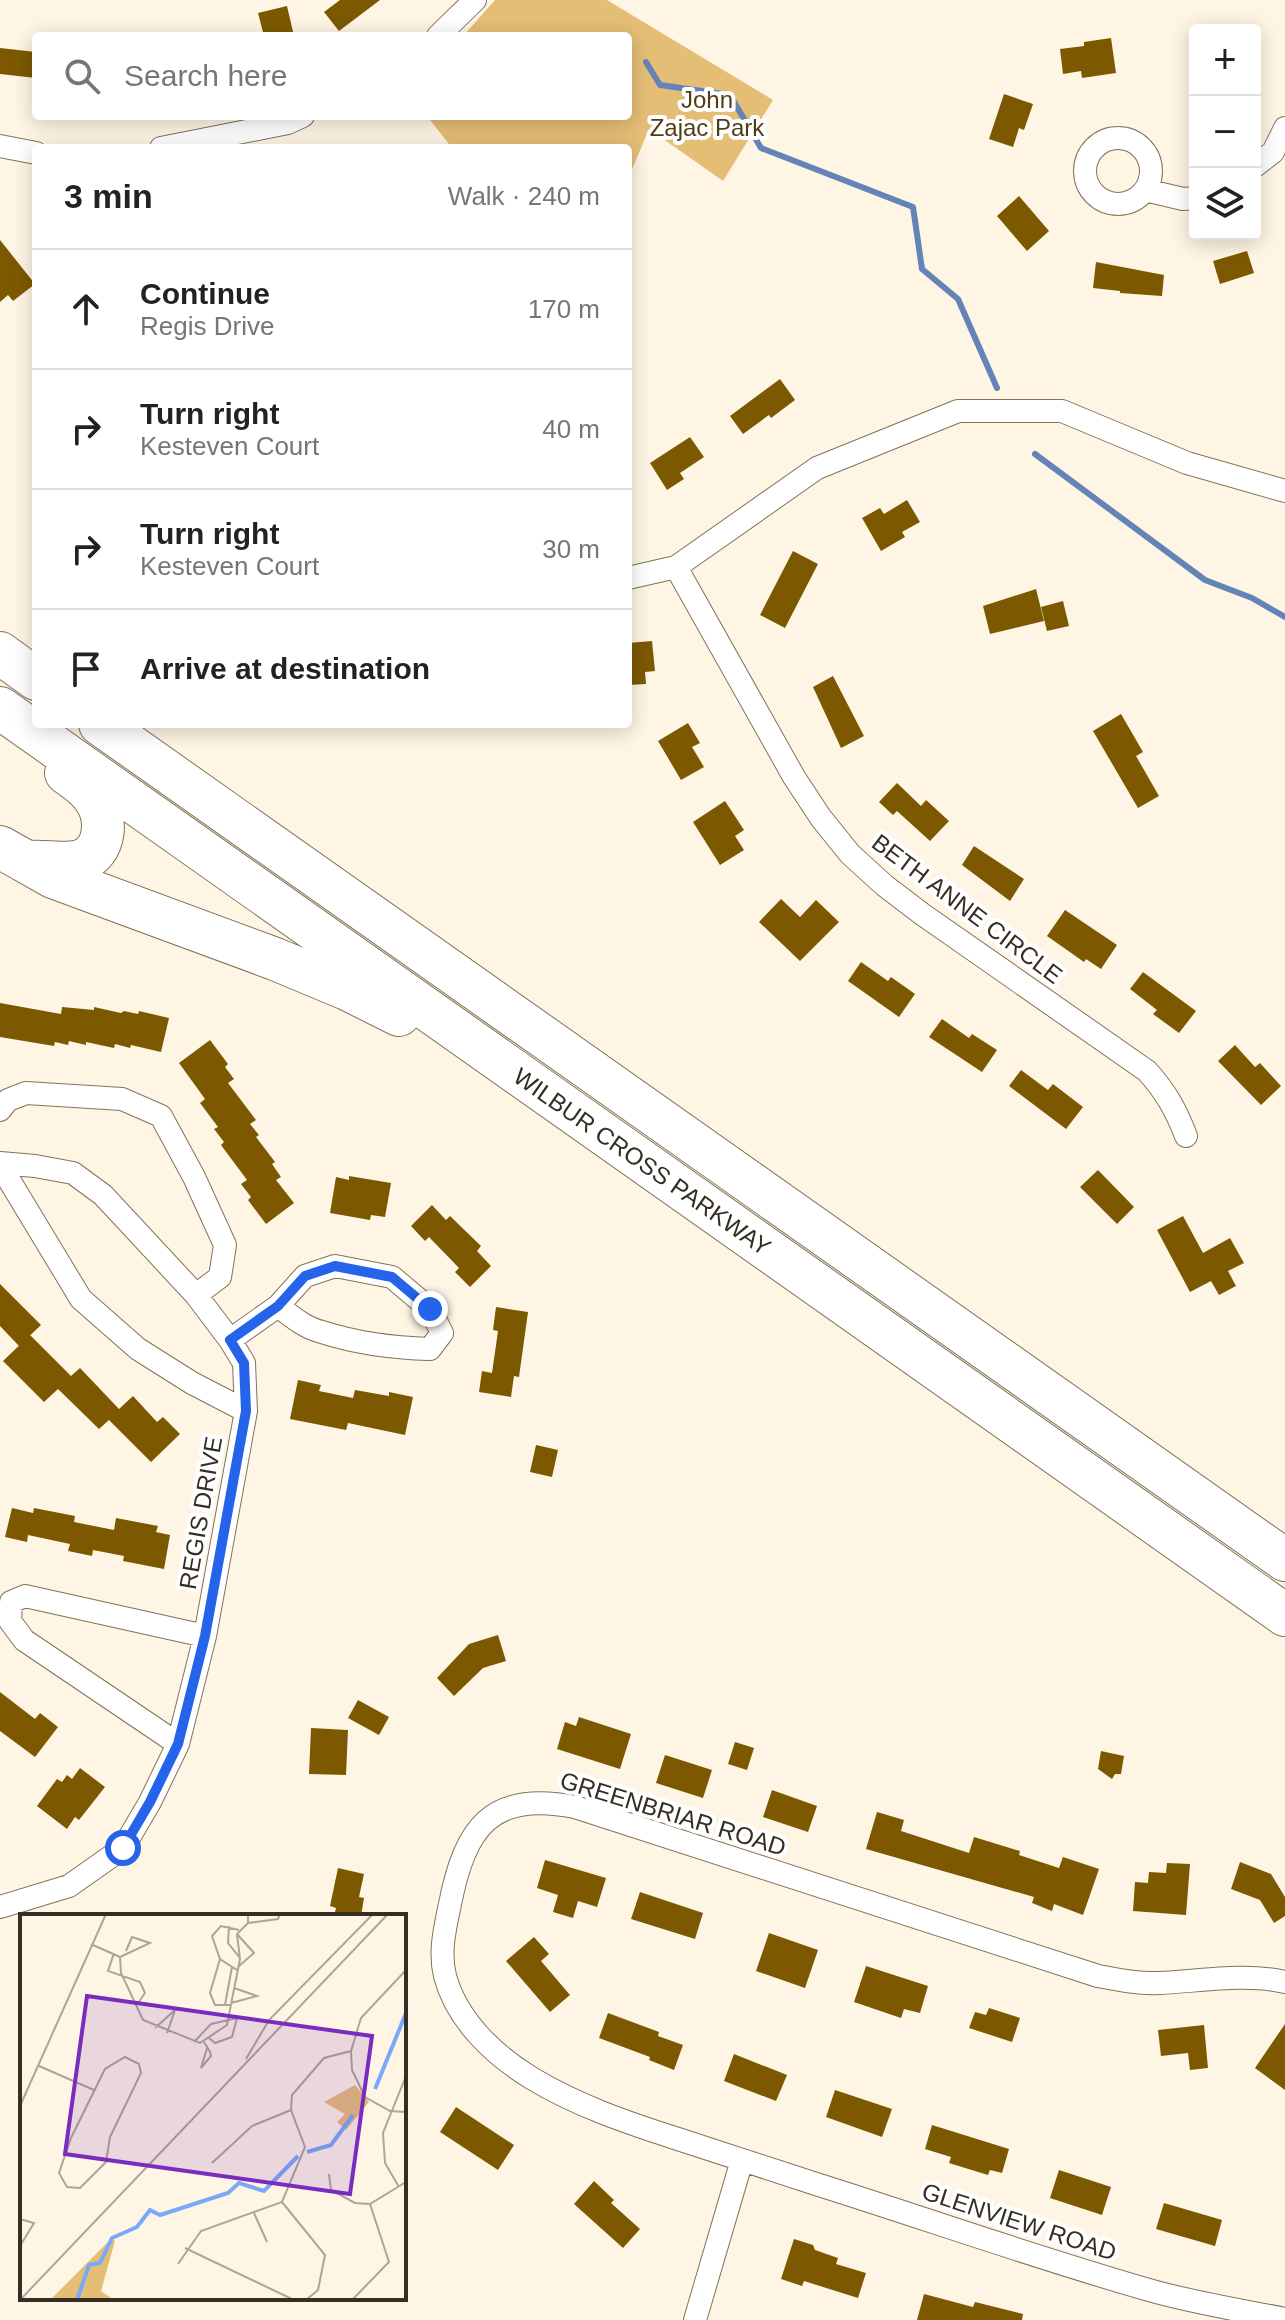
<!DOCTYPE html>
<html lang="en">
<head>
<meta charset="utf-8">
<style>
  body { margin:0; font-family:Helvetica,sans-serif; background:#f2f2f2; color:#222 }
  .controls { position:absolute; right:24px; top:24px; display:grid; overflow:hidden; border-radius:8px; box-shadow:0 4px 20px #0003 }
  .controls button { width:72px; height:72px; display:grid; place-items:center; padding:0; border:0; border-bottom:2px solid #e0e0e0; background:#fff; color:#222; font:40px sans-serif }
  .stop { position:absolute; width:24px; height:24px; margin:-18px; border:6px solid #2563eb; border-radius:50%; background:#fff }
  .stop.end { background:#2563eb; border-color:#fff; box-shadow:0 2px 8px #0008 }
  .list { margin:0; padding:0; list-style:none }
  h2 { display:flex; justify-content:space-between; align-items:center; height:104px; margin:0; padding:0 32px; font-size:34px }
  h2 small { font-size:26px; font-weight:400; color:#767676 }
  .list li { display:grid; grid-template-columns:52px 1fr auto; gap:24px; align-items:center; box-sizing:border-box; height:120px; padding:0 32px; border-top:2px solid #e0e0e0 }
  .list b { display:block; font-size:30px; white-space:nowrap }
  .list p { margin:0; font-size:26px; white-space:nowrap; color:#767676 }
  .list em { font-size:26px; font-style:normal; color:#767676 }
  .icon { flex:none; width:44px; height:44px; fill:none; stroke:currentColor; stroke-width:2; stroke-linecap:round; stroke-linejoin:round }
  .map { position:relative; flex:none; width:1285px; height:2320px; overflow:hidden }
  .search { position:absolute; background:#fff; box-shadow:0 4px 20px #0003; left:32px; top:32px; width:600px; height:88px; display:flex; align-items:center; gap:20px; box-sizing:border-box; padding:0 28px; border-radius:8px; color:#767676; font-size:30px }
  .panel { position:absolute; background:#fff; box-shadow:0 4px 20px #0003; left:32px; top:144px; width:600px; height:584px; border-radius:8px }
  .map>svg:first-child { display:block }
</style>
</head>
<body>
<div class="map">
<svg width="1285" height="2320" viewBox="0 0 1285 2320">
  <rect width="100%" height="100%" fill="#fef5e4"/>
  <path fill="#e5be76" d="M 495,0 L 607,0 L 773,100 L 723,181 L 649,129 L 628,179 L 628,148 L 452,148 L 427,116 L 628,116 L 628,36 L 463,36 Z"/>
  <g fill="none" stroke-linecap="round" stroke-linejoin="round">
    <path stroke="#6484b8" stroke-width="6" d="M 646,62 L 660,85 L 730,95 L 761,148 L 913,207 L 922,269 L 958,299 L 997,388
      M 1035,454 L 1205,580 L 1252,598 L 1285,617"/>
  </g>
  <path fill="#7c5900" d="M 340,0 L 380,0 L 339,31 L 324,12 Z
    M 287,6 L 294,36 L 264,36 L 258,13 Z
    M 1111,38 L 1116,73 L 1082,78 L 1081,71 L 1063,74 L 1060,49 L 1084,46 L 1084,42 Z
    M 0,48 L 36,52 L 36,78 L 0,74 Z
    M 1004,94 L 1033,104 L 1024,130 L 1019,128 L 1013,147 L 989,139 Z
    M 1019,196 L 1049,231 L 1027,251 L 997,216 Z
    M 0,240 L 35,284 L 13,301 L 8,295 L 0,302 Z
    M 1247,251 L 1254,273 L 1220,284 L 1213,261 Z
    M 1096,262 L 1164,275 L 1162,296 L 1120,293 L 1120,291 L 1093,288 Z
    M 780,379 L 795,400 L 771,418 L 769,415 L 743,434 L 730,416 Z
    M 690,437 L 704,457 L 680,473 L 684,479 L 667,490 L 650,463 Z
    M 907,500 L 920,522 L 902,532 L 905,537 L 881,551 L 862,518 L 880,508 L 884,514 Z
    M 793,551 L 818,564 L 785,628 L 760,615 Z
    M 1036,589 L 1044,621 L 990,634 L 983,606 Z
    M 1063,601 L 1069,626 L 1047,631 L 1041,607 Z
    M 652,641 L 655,671 L 645,672 L 646,684 L 628,685 L 628,643 Z
    M 833,676 L 864,736 L 841,748 L 813,687 Z
    M 1121,714 L 1143,752 L 1136,756 L 1159,796 L 1138,808 L 1093,731 Z
    M 688,723 L 700,743 L 692,747 L 704,767 L 681,780 L 658,741 Z
    M 897,783 L 921,806 L 926,800 L 949,821 L 930,841 L 897,811 L 893,815 L 879,802 Z
    M 725,801 L 744,830 L 735,836 L 744,850 L 720,865 L 693,822 Z
    M 974,846 L 1024,879 L 1010,901 L 962,865 Z
    M 781,899 L 800,917 L 816,900 L 839,922 L 800,961 L 759,922 Z
    M 1065,910 L 1117,945 L 1101,969 L 1086,959 L 1084,962 L 1047,936 Z
    M 861,962 L 888,981 L 891,977 L 915,994 L 899,1017 L 848,981 Z
    M 1143,972 L 1196,1011 L 1179,1033 L 1153,1014 L 1157,1010 L 1130,989 Z
    M 0,1003 L 61,1014 L 62,1007 L 94,1010 L 94,1007 L 121,1013 L 124,1011 L 138,1014 L 139,1011 L 169,1018 L 161,1052 L 131,1045 L 130,1048 L 115,1044 L 114,1048 L 86,1042 L 86,1045 L 69,1041 L 68,1045 L 55,1042 L 54,1046 L 0,1037 Z
    M 942,1019 L 969,1038 L 972,1034 L 997,1050 L 982,1072 L 929,1037 Z
    M 210,1040 L 228,1064 L 225,1067 L 234,1079 L 228,1083 L 256,1120 L 250,1124 L 259,1135 L 256,1137 L 275,1162 L 272,1164 L 281,1177 L 276,1180 L 294,1203 L 266,1224 L 248,1200 L 251,1197 L 241,1184 L 247,1180 L 221,1145 L 224,1142 L 214,1129 L 218,1127 L 200,1103 L 205,1099 L 179,1063 Z
    M 1235,1045 L 1255,1067 L 1260,1063 L 1281,1086 L 1261,1105 L 1218,1061 Z
    M 1021,1070 L 1048,1090 L 1053,1084 L 1083,1107 L 1066,1129 L 1009,1086 Z
    M 1098,1170 L 1134,1207 L 1117,1224 L 1080,1187 Z
    M 349,1176 L 391,1183 L 385,1217 L 371,1215 L 370,1220 L 330,1213 L 336,1177 L 349,1180 Z
    M 432,1205 L 446,1220 L 450,1216 L 481,1246 L 477,1251 L 491,1266 L 470,1287 L 455,1272 L 459,1268 L 429,1237 L 425,1241 L 411,1226 Z
    M 1183,1216 L 1203,1253 L 1230,1238 L 1244,1263 L 1228,1271 L 1236,1286 L 1219,1295 L 1211,1281 L 1190,1292 L 1157,1230 Z
    M 0,1284 L 41,1325 L 19,1346 L 0,1326 Z
    M 496,1307 L 528,1312 L 519,1377 L 514,1376 L 511,1397 L 479,1392 L 482,1371 L 492,1373 L 498,1331 L 493,1330 Z
    M 30,1335 L 71,1376 L 80,1368 L 119,1409 L 133,1396 L 157,1422 L 163,1417 L 180,1434 L 151,1462 L 109,1420 L 99,1429 L 58,1389 L 44,1402 L 3,1361 Z
    M 298,1380 L 321,1385 L 319,1391 L 353,1398 L 355,1390 L 389,1396 L 389,1392 L 413,1397 L 405,1435 L 348,1423 L 346,1430 L 290,1419 Z
    M 536,1445 L 558,1450 L 552,1477 L 530,1472 Z
    M 12,1508 L 33,1513 L 34,1508 L 75,1516 L 74,1522 L 114,1530 L 116,1518 L 158,1526 L 156,1532 L 170,1535 L 164,1569 L 123,1561 L 124,1556 L 93,1550 L 92,1556 L 68,1551 L 70,1544 L 28,1535 L 27,1542 L 5,1537 Z
    M 498,1635 L 506,1661 L 483,1668 L 454,1696 L 437,1678 L 469,1644 Z
    M 0,1692 L 35,1719 L 40,1713 L 58,1727 L 35,1757 L 0,1731 Z
    M 358,1700 L 389,1717 L 379,1735 L 348,1718 Z
    M 579,1717 L 631,1734 L 620,1769 L 557,1749 L 565,1722 L 576,1726 Z
    M 311,1728 L 348,1730 L 346,1775 L 309,1774 Z
    M 735,1742 L 754,1748 L 747,1770 L 728,1764 Z
    M 1101,1751 L 1124,1756 L 1121,1774 L 1115,1774 L 1112,1779 L 1098,1769 Z
    M 665,1755 L 712,1770 L 703,1798 L 656,1783 Z
    M 80,1768 L 105,1787 L 79,1820 L 75,1817 L 67,1829 L 37,1806 L 57,1779 L 62,1782 L 67,1775 L 72,1779 Z
    M 772,1790 L 817,1806 L 808,1832 L 763,1817 Z
    M 877,1812 L 904,1820 L 901,1831 L 969,1853 L 974,1837 L 1020,1851 L 1019,1855 L 1059,1868 L 1063,1857 L 1099,1869 L 1083,1915 L 1054,1904 L 1052,1911 L 1032,1903 L 1034,1897 L 866,1849 Z
    M 545,1860 L 606,1878 L 597,1907 L 578,1901 L 573,1918 L 553,1912 L 558,1895 L 537,1888 Z
    M 1240,1862 L 1271,1874 L 1285,1897 L 1285,1916 L 1274,1923 L 1260,1900 L 1231,1889 Z
    M 1167,1863 L 1190,1864 L 1186,1915 L 1133,1911 L 1135,1882 L 1148,1883 L 1149,1872 L 1166,1873 Z
    M 338,1868 L 364,1874 L 359,1897 L 364,1898 L 361,1916 L 334,1916 L 336,1908 L 330,1906 Z
    M 640,1892 L 703,1913 L 695,1939 L 631,1919 Z
    M 769,1933 L 818,1950 L 805,1988 L 756,1971 Z
    M 534,1937 L 549,1954 L 541,1961 L 570,1995 L 550,2012 L 506,1961 Z
    M 866,1966 L 928,1986 L 920,2013 L 904,2009 L 901,2018 L 854,2002 Z
    M 989,2008 L 1020,2018 L 1012,2042 L 969,2028 L 975,2012 L 986,2015 Z
    M 608,2013 L 659,2032 L 658,2036 L 683,2045 L 674,2070 L 649,2060 L 650,2057 L 599,2038 Z
    M 1285,2024 L 1285,2090 L 1255,2068 Z
    M 1204,2025 L 1208,2068 L 1190,2070 L 1188,2053 L 1161,2056 L 1158,2030 Z
    M 734,2054 L 787,2075 L 776,2101 L 724,2081 Z
    M 835,2090 L 892,2109 L 882,2137 L 826,2117 Z
    M 456,2107 L 514,2145 L 498,2170 L 440,2132 Z
    M 932,2125 L 1009,2149 L 1002,2173 L 990,2170 L 988,2175 L 949,2163 L 951,2157 L 925,2149 Z
    M 1059,2170 L 1111,2187 L 1102,2215 L 1050,2198 Z
    M 594,2181 L 614,2200 L 611,2203 L 640,2229 L 623,2248 L 574,2204 Z
    M 1164,2203 L 1222,2220 L 1215,2246 L 1156,2229 Z
    M 794,2239 L 813,2245 L 815,2250 L 838,2258 L 836,2264 L 866,2273 L 858,2298 L 804,2281 L 802,2286 L 781,2279 Z
    M 924,2294 L 973,2307 L 975,2302 L 1023,2314 L 1022,2320 L 917,2320 Z"/>
  <g fill="none" stroke-linecap="round" stroke-linejoin="round">
    <defs>
      <path id="minor" d="M 438,36 L 475,0
        M1085 171a33 33 0 1 1 66 0a33 33 0 1 1-66 0Z
        M 0,146 L 36,153
        M 161,148 L 288,123 L 303,116
        M 1255,166 L 1273,152 L 1285,128
        M 1145,190 L 1183,199 L 1195,198
        M 676,567 L 794,777 L 821,818 L 850,854 L 884,885 L 922,914 L 1147,1071 C 1166,1092 1176,1110 1186,1136
        M 628,578 L 676,567 L 817,468 L 958,411 L 1062,411 L 1187,463 L 1285,491
        M 0,1110 L 8,1100 L 26,1093 L 122,1099 L 161,1116 L 194,1177 L 225,1245 L 220,1277 L 196,1295
        M 0,1163 L 35,1166 L 73,1173 L 103,1195 L 196,1295 L 230,1340 L 244,1363 L 246,1411 L 205,1636 L 178,1744 L 150,1802 L 123,1848 L 69,1886 L 0,1907
        M 0,1165 L 81,1299 L 138,1349 L 192,1383 L 246,1411
        M 230,1340 L 278,1306 L 305,1276 L 335,1266 L 392,1277 L 430,1309 L 442,1333 L 430,1349 C 394,1348 356,1343 322,1332 C 305,1328 291,1316 278,1306
        M 178,1744 L 24,1640 L 10,1621 L 11,1602 L 25,1596 L 205,1636
        M 1285,1982 C 1245,1973 1201,1981 1160,1983 C 1139,1984 1118,1980 1098,1976 L 575,1807 C 491,1790 465,1828 450,1904 C 445,1928 439,1952 445,1976 C 457,2021 495,2056 533,2079 C 578,2106 628,2123 678,2139 C 724,2154 770,2169 816,2184 C 927,2219 1037,2258 1149,2290 C 1194,2303 1240,2310 1285,2319
        M 695,2320 L 742,2160"/>
      <path id="motorway" d="M 0,653 L 36,679
        M 0,708 L 1285,1615
        M 100,724 L 1285,1560
        M 0,847 L 53,877 L 275,959 L 347,989 L 399,1015
        M 30,862 C 46,861 64,865 80,861 C 107,853 108,817 94,798 C 87,787 76,780 66,773"/>
    </defs>
    <use href="#minor" stroke="#82735a" stroke-width="24"/>
    <use href="#motorway" stroke="#82735a" stroke-width="44"/>
    <use href="#minor" stroke="#fff" stroke-width="22"/>
    <use href="#motorway" stroke="#fff" stroke-width="42"/>
  </g>
  <g fill="none" stroke-linecap="round" stroke-linejoin="round">
    <path stroke="#2563eb" stroke-width="10" d="M 123,1848 L 150,1802 L 178,1744 L 205,1636 L 246,1411 L 244,1363 L 230,1340 L 278,1306 L 305,1276 L 335,1266 L 392,1277 L 430,1309"/>
  </g>
  <g text-anchor="middle" stroke-width="8" stroke-linejoin="round" paint-order="stroke">
    <g font-size="24" fill="#513d15" stroke="#fff">
      <text x="707" y="108">John<tspan x="707" dy="28">Zajac Park</tspan></text>
    </g>
    <g font-size="24" fill="#342e23" stroke="#fff">
      <text transform="translate(967 909) rotate(37)" y="8">BETH ANNE CIRCLE</text>
      <text transform="translate(642 1162) rotate(35)" y="8">WILBUR CROSS PARKWAY</text>
      <text transform="translate(201 1513) rotate(-80)" y="8">REGIS DRIVE</text>
      <text transform="translate(673 1814) rotate(17)" y="8">GREENBRIAR ROAD</text>
      <text transform="translate(1019 2222) rotate(18)" y="8">GLENVIEW ROAD</text>
    </g>
  </g>
  <g transform="translate(20 1914)">
    <rect width="386" height="386" fill="#fef5e4"/>
    <path d="M 335,171 L 349,188 L 326,216 L 317,208 L 325,200 L 304,188 ZM 91,325 L 95,327 L 81,377 L 94,386 L 30,386 Z" fill="#e5be76"/>
    <path fill="none" stroke="#79a9f8" stroke-width="4" d="M 355,175 L 386,99M 287,238 L 311,231 L 333,201M 57,386 L 69,351 L 80,349 L 92,324 L 117,313 L 130,296 L 140,301 L 208,279 L 219,269 L 244,277 L 278,242"/>
    <path fill="none" stroke="#ada597" stroke-width="2" d="M 228,0 L 228,9 L 258,5 L 260,0M 209,12 L 208,29 L 220,44M 217,20 L 234,39 L 219,52M 73,31 L 100,43 L 101,59 L 123,106 L 180,129 L 207,111 L 220,45 L 217,20 L 228,9M 94,39 L 88,57 L 120,68 L 125,79 L 118,89M 100,43 L 130,29 L 112,23 L 106,37M 200,45 L 190,79 L 195,91 L 211,91M 217,56 L 200,45 L 192,22 L 201,12 L 219,16M 386,56 L 341,104 L 331,137 L 332,156 L 345,183 L 370,197 L 386,198M 211,89 L 237,82 L 214,74M 205,91 L 212,53M 135,114 L 155,96 L 147,119M 174,128 L 191,110 L 217,104 L 212,123 L 195,129 L 189,124M 184,128 L 190,138 L 191,142 L 181,154 L 187,134M 105,143 L 119,150 L 121,159 L 90,223 L 86,248 L 60,274 L 47,273 L 39,259 L 51,224 L 85,155 ZM 226,145 L 249,106 L 353,0M 19,152 L 74,176M 0,192 L 86,0M 192,249 L 232,212 L 271,196M 309,260 L 311,276 L 335,289 L 350,290 L 386,268M 379,273 L 365,249 L 363,219 L 386,162M 262,288 L 305,341 L 298,376 L 286,386M 234,299 L 247,328M 0,305 L 14,309 L 0,332M 165,334 L 274,386M 158,350 L 181,317 L 262,288 L 285,233 L 271,196 L 272,181 L 304,144 L 331,137M 0,386 L 368,0M 332,386 L 369,348 L 350,290"/>
    <path fill="#7b2cbf" fill-opacity="0.15" stroke="#7b2cbf" stroke-width="4" d="M 67,82 L 352,122 L 330,280 L 45,240 Z"/>
    <rect width="386" height="386" fill="none" stroke="#342e23" stroke-width="4"/>
  </g>
</svg>
<div class="controls">
<button>+</button>
<button>−</button>
<button><svg class="icon" aria-label="layers" viewBox="0 0 24 24"><path d="M12 4l9 5-9 5-9-5zM3 14l9 5 9-5"/></svg></button>
</div>
<div class="stop" style="left:123px;top:1848px"></div>
<div class="stop end" style="left:430px;top:1309px"></div>
<div class="search"><svg class="icon" aria-label="search" viewBox="0 0 24 24"><circle cx="10" cy="10" r="6"/><path d="M15 15l6 6"/></svg>Search here</div>
<section class="panel">
<h2>3 min<small>Walk · 240 m</small></h2>
<ul class="list">
<li><svg class="icon" aria-label="ahead" viewBox="0 0 24 24"><path d="M12 20V5M6 11l6-6 6 6"/></svg><div><b>Continue</b><p>Regis Drive</p></div><em>170 m</em></li>
<li><svg class="icon" aria-label="right" viewBox="0 0 24 24"><path d="M7 20v-9h11M14 6l5 5-5 5"/></svg><div><b>Turn right</b><p>Kesteven Court</p></div><em>40 m</em></li>
<li><svg class="icon" aria-label="right" viewBox="0 0 24 24"><path d="M7 20v-9h11M14 6l5 5-5 5"/></svg><div><b>Turn right</b><p>Kesteven Court</p></div><em>30 m</em></li>
<li><svg class="icon" aria-label="arrive" viewBox="0 0 24 24"><path d="M6 21V4h12l-3 4 3 4H6"/></svg><div><b>Arrive at destination</b></div></li>
</ul>
</section>
</div>
</body>
</html>
